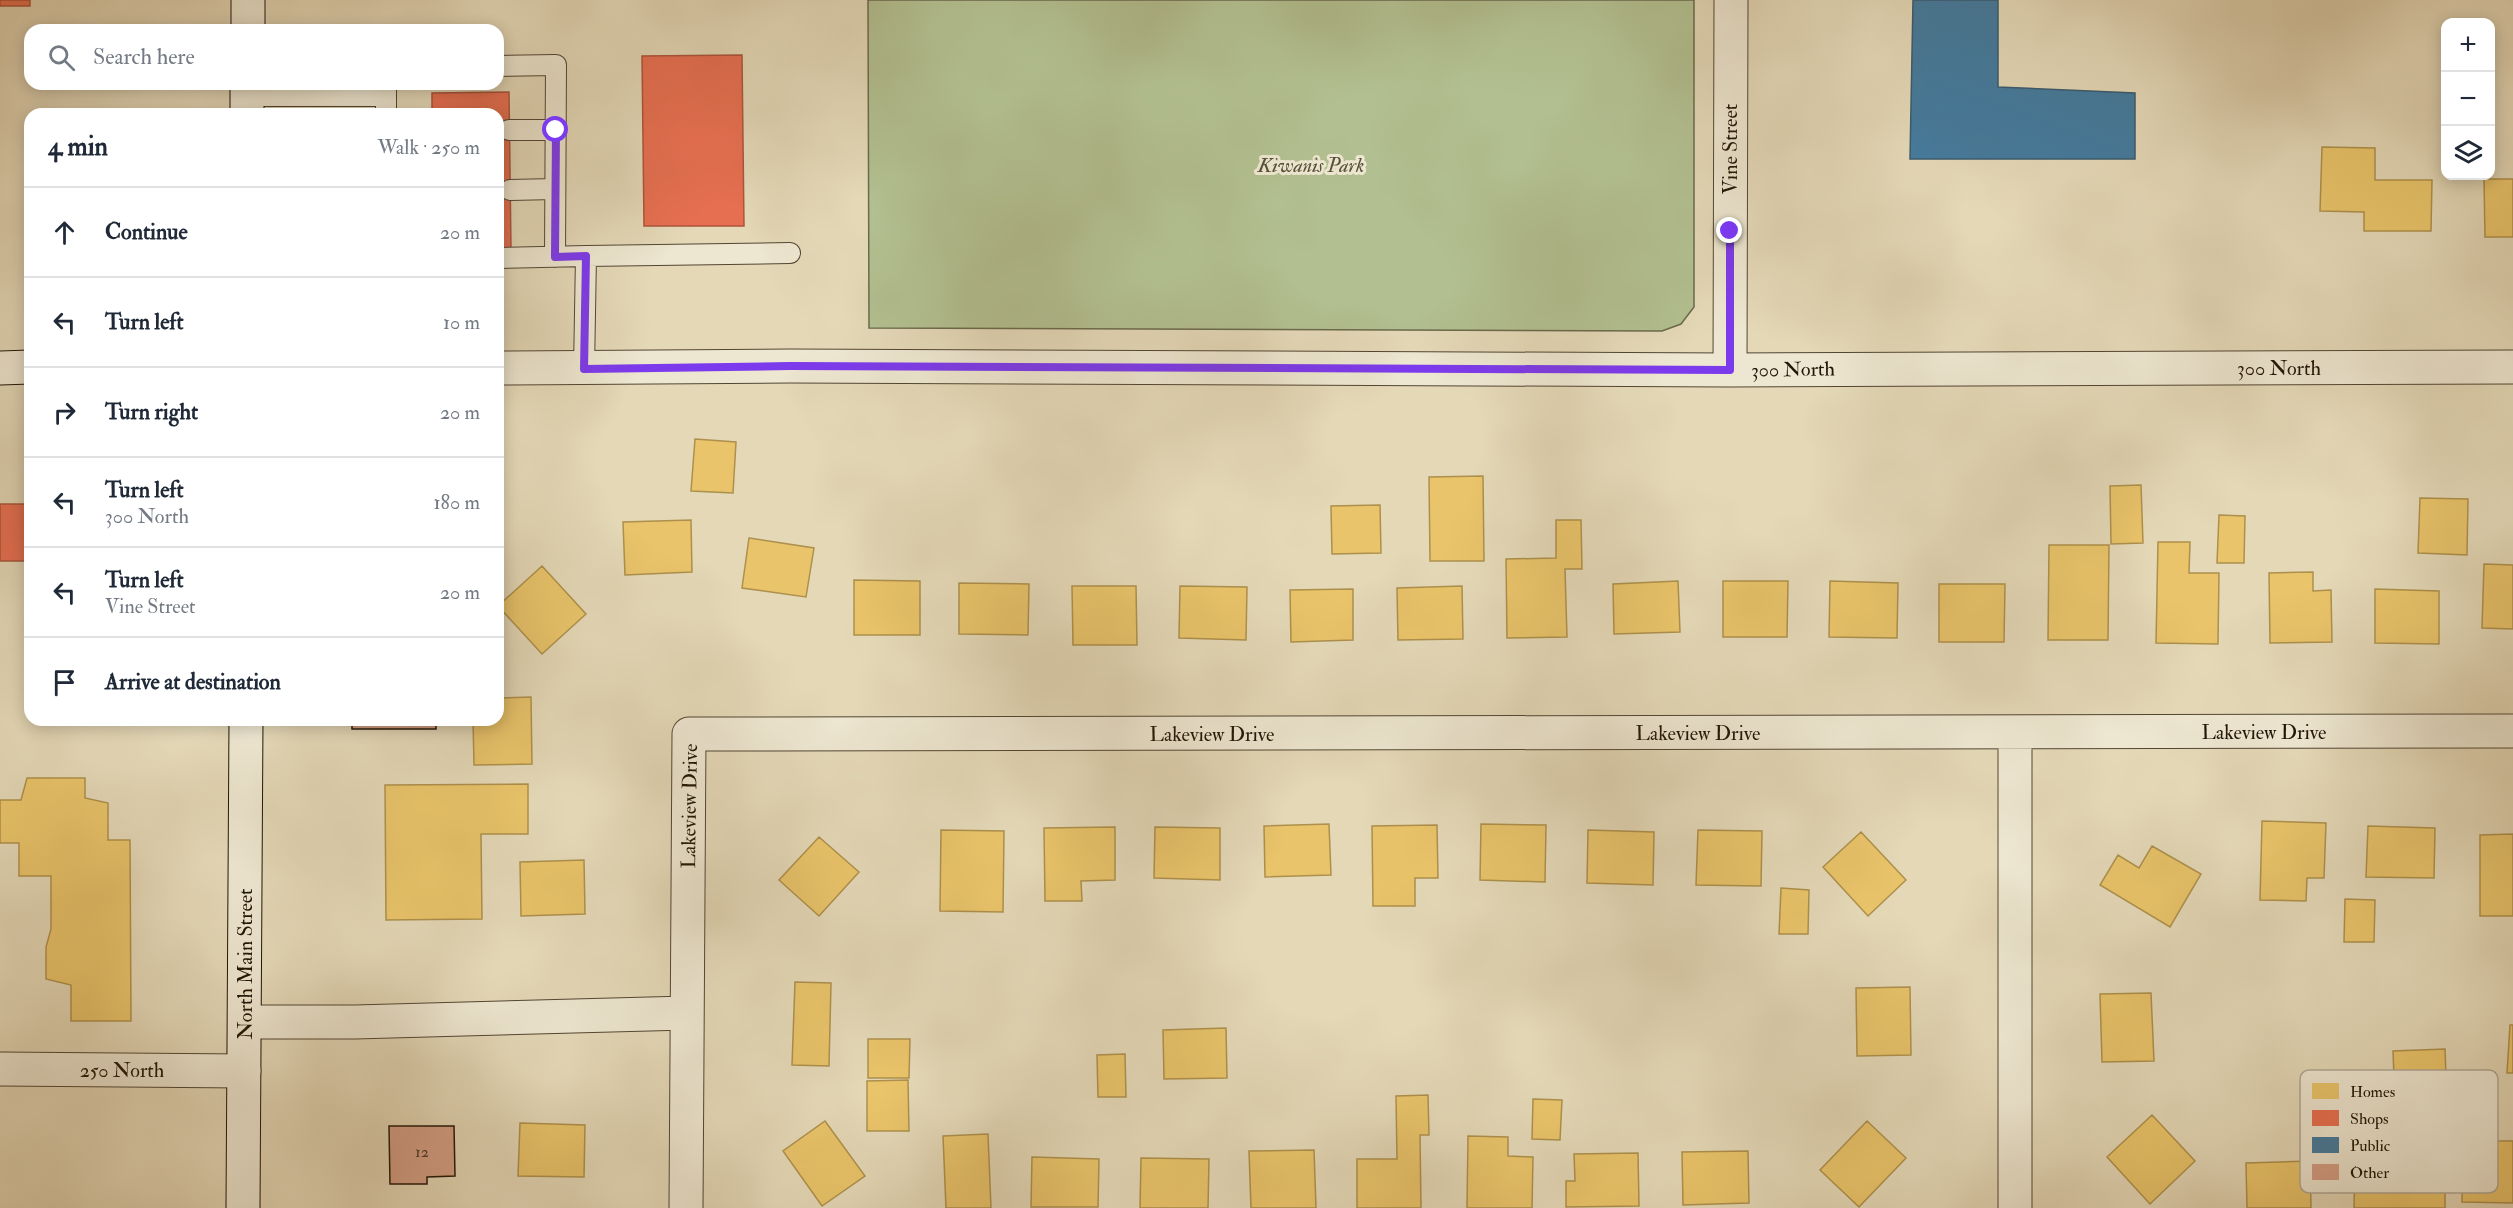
<!DOCTYPE html>
<html lang="en">
<head>
<meta charset="utf-8">
<style>
  body { margin:0; font-family:"IM FELL Double Pica",serif; background:#f2f2f3; color:#1f2937 }
  .controls { position:absolute; right:18px; top:18px; display:grid; overflow:hidden; border-radius:12px; box-shadow:0 3px 15px #0003 }
  .controls button { width:54px; height:54px; display:grid; place-items:center; padding:0; border:0; border-bottom:2px solid #e0e1e3; background:#fff; color:#1f2937; font:30px sans-serif }
  .stop { position:absolute; width:18px; height:18px; margin:-14px; border:4px solid #7c3aed; border-radius:50%; background:#fff }
  .stop.end { background:#7c3aed; border-color:#fff; box-shadow:0 2px 6px #0008 }
  .list { margin:0; padding:0; list-style:none }
  h2 { display:flex; justify-content:space-between; align-items:center; height:78px; margin:0; padding:0 24px; font-size:26px }
  h2 small { font-size:20px; font-weight:400; color:#747a83 }
  .list li { display:grid; grid-template-columns:39px 1fr auto; gap:18px; align-items:center; box-sizing:border-box; height:90px; padding:0 24px; border-top:2px solid #e0e1e3 }
  .list b { display:block; font-size:22px; white-space:nowrap }
  .list p { margin:0; font-size:20px; white-space:nowrap; color:#747a83 }
  .list em { font-size:20px; font-style:normal; color:#747a83 }
  .icon { flex:none; width:33px; height:33px; fill:none; stroke:currentColor; stroke-width:2; stroke-linecap:round; stroke-linejoin:round }
  .map { position:relative; flex:none; width:2513px; height:1208px; overflow:hidden }
  .search { position:absolute; background:#fff; box-shadow:0 3px 15px #0003; left:24px; top:24px; width:480px; height:66px; display:flex; align-items:center; gap:15px; box-sizing:border-box; padding:0 21px; border-radius:18px; color:#747a83; font-size:22px }
  .panel { position:absolute; background:#fff; box-shadow:0 3px 15px #0003; left:24px; top:108px; width:480px; height:618px; border-radius:18px }
  .map>svg:first-child { display:block }
</style>
</head>
<body>
<div class="map">
<svg width="2513" height="1208" viewBox="0 0 2513 1208">
  <rect width="100%" height="100%" fill="#e4d8b7"/>
  <filter id="stains"><feTurbulence type="fractalNoise" baseFrequency=".00333" numOctaves="4"/><feColorMatrix values="0 0 0 0 .2 0 0 0 0 .09 0 0 0 0 .02 0 0 0 .5 -.17"/></filter>
  <radialGradient id="worn" r=".72"><stop offset=".6" stop-color="#630" stop-opacity="0"/><stop offset="1" stop-color="#630" stop-opacity=".3"/></radialGradient>
  <path fill="#b2bf90" stroke="#6a6a4c" stroke-width="1.5" d="M 868,0 L 1694,0 L 1694,307 L 1681,324 L 1662,331 L 869,328 Z"/>
  <path fill="#e9c46a" stroke="#ad904c" stroke-width="1.5" d="M 2322,147 L 2375,148 L 2375,180 L 2432,180 L 2431,231 L 2364,231 L 2364,212 L 2320,211 Z
    M 2484,179 L 2513,179 L 2513,237 L 2485,237 Z
    M 695,439 L 736,442 L 733,493 L 691,491 Z
    M 1483,476 L 1484,561 L 1430,561 L 1429,477 Z
    M 2141,485 L 2143,543 L 2111,544 L 2110,486 Z
    M 2420,498 L 2468,499 L 2467,555 L 2418,553 Z
    M 1380,505 L 1381,553 L 1332,554 L 1331,506 Z
    M 2219,515 L 2245,516 L 2244,563 L 2217,563 Z
    M 691,520 L 692,572 L 625,575 L 623,522 Z
    M 1556,520 L 1581,520 L 1582,569 L 1565,569 L 1567,637 L 1507,638 L 1506,559 L 1556,558 Z
    M 749,538 L 814,548 L 806,597 L 742,588 Z
    M 2158,542 L 2190,542 L 2189,573 L 2219,573 L 2218,644 L 2156,643 Z
    M 2049,545 L 2109,545 L 2108,640 L 2048,640 Z
    M 2484,564 L 2513,565 L 2513,629 L 2482,628 Z
    M 542,566 L 586,614 L 542,654 L 498,606 Z
    M 2313,572 L 2313,591 L 2331,590 L 2332,642 L 2270,643 L 2269,573 Z
    M 854,580 L 920,581 L 920,635 L 854,635 Z
    M 1678,581 L 1680,632 L 1614,634 L 1613,584 Z
    M 1723,581 L 1788,581 L 1787,637 L 1723,637 Z
    M 1830,581 L 1898,583 L 1897,638 L 1829,637 Z
    M 959,583 L 1029,584 L 1028,635 L 959,634 Z
    M 1939,584 L 2005,584 L 2004,642 L 1939,642 Z
    M 1072,586 L 1136,586 L 1137,645 L 1073,645 Z
    M 1180,586 L 1247,587 L 1246,640 L 1179,638 Z
    M 1462,586 L 1463,639 L 1398,640 L 1397,588 Z
    M 1353,589 L 1353,640 L 1291,642 L 1290,590 Z
    M 2375,589 L 2439,591 L 2439,644 L 2375,643 Z
    M 531,697 L 532,764 L 474,765 L 473,720 L 498,720 L 498,698 Z
    M 27,778 L 85,778 L 85,798 L 108,803 L 108,840 L 130,840 L 131,1021 L 71,1021 L 71,985 L 46,979 L 46,947 L 51,929 L 51,876 L 19,876 L 19,843 L 0,843 L 0,800 L 21,800 Z
    M 528,784 L 528,834 L 481,834 L 482,919 L 386,920 L 385,785 Z
    M 2262,821 L 2326,823 L 2324,878 L 2307,878 L 2306,901 L 2260,900 Z
    M 1329,824 L 1331,875 L 1265,877 L 1264,826 Z
    M 1481,824 L 1546,825 L 1545,882 L 1480,880 Z
    M 1437,825 L 1438,878 L 1415,878 L 1415,906 L 1373,906 L 1372,826 Z
    M 2368,826 L 2435,828 L 2434,878 L 2366,877 Z
    M 1115,827 L 1115,880 L 1081,881 L 1082,901 L 1045,901 L 1044,828 Z
    M 1155,827 L 1220,828 L 1220,880 L 1154,878 Z
    M 941,830 L 1004,831 L 1003,912 L 940,911 Z
    M 1588,830 L 1654,832 L 1653,885 L 1587,883 Z
    M 1698,830 L 1762,831 L 1761,886 L 1696,885 Z
    M 1861,832 L 1906,880 L 1868,916 L 1823,867 Z
    M 2513,834 L 2513,916 L 2480,916 L 2480,835 Z
    M 819,837 L 859,872 L 819,916 L 779,880 Z
    M 2152,846 L 2201,874 L 2170,927 L 2100,885 L 2118,855 L 2139,868 Z
    M 584,860 L 585,914 L 521,916 L 520,862 Z
    M 1781,888 L 1809,890 L 1808,934 L 1779,934 Z
    M 2345,899 L 2375,900 L 2374,942 L 2344,942 Z
    M 795,982 L 831,983 L 829,1066 L 792,1065 Z
    M 1910,987 L 1911,1055 L 1857,1056 L 1856,988 Z
    M 2151,993 L 2154,1061 L 2102,1062 L 2100,994 Z
    M 2510,1025 L 2513,1025 L 2513,1073 L 2507,1073 Z
    M 1226,1028 L 1227,1078 L 1164,1079 L 1163,1030 Z
    M 868,1039 L 910,1039 L 909,1078 L 868,1078 Z
    M 2445,1049 L 2447,1102 L 2395,1103 L 2393,1051 Z
    M 1125,1054 L 1126,1097 L 1098,1097 L 1097,1055 Z
    M 908,1080 L 909,1131 L 867,1131 L 867,1081 Z
    M 1428,1095 L 1429,1135 L 1420,1135 L 1421,1208 L 1357,1208 L 1357,1159 L 1397,1159 L 1396,1096 Z
    M 1533,1099 L 1562,1100 L 1560,1140 L 1532,1139 Z
    M 2453,1114 L 2494,1114 L 2493,1141 L 2513,1141 L 2513,1203 L 2462,1202 L 2463,1140 L 2453,1140 Z
    M 2152,1115 L 2195,1161 L 2150,1204 L 2107,1157 Z
    M 825,1121 L 865,1176 L 822,1206 L 783,1151 Z
    M 1867,1121 L 1906,1158 L 1859,1207 L 1820,1170 Z
    M 520,1123 L 585,1125 L 584,1177 L 518,1176 Z
    M 2356,1123 L 2407,1124 L 2406,1161 L 2445,1163 L 2445,1208 L 2354,1208 Z
    M 988,1134 L 991,1208 L 946,1208 L 943,1136 Z
    M 1468,1136 L 1508,1137 L 1508,1156 L 1533,1157 L 1532,1208 L 1467,1208 Z
    M 1314,1150 L 1316,1208 L 1251,1208 L 1249,1151 Z
    M 1748,1151 L 1749,1203 L 1683,1205 L 1682,1152 Z
    M 1638,1153 L 1639,1206 L 1566,1207 L 1566,1181 L 1575,1181 L 1574,1154 Z
    M 1032,1157 L 1099,1159 L 1098,1207 L 1031,1207 Z
    M 1141,1158 L 1209,1159 L 1208,1208 L 1140,1208 Z
    M 2310,1161 L 2311,1208 L 2247,1208 L 2246,1163 Z"/>
  <path fill="#e76f51" stroke="#ac543b" stroke-width="1.5" d="M 0,0 L 30,0 L 30,6 L 0,6 Z
    M 742,55 L 744,226 L 644,226 L 642,56 Z
    M 509,92 L 511,249 L 498,249 L 498,114 L 432,114 L 432,93 Z
    M 0,504 L 30,504 L 30,561 L 0,561 Z"/>
  <path fill="#457b9d" stroke="#3a5c70" stroke-width="1.5" d="M 1913,0 L 1998,0 L 1998,87 L 2135,93 L 2135,159 L 1910,159 Z"/>
  <path fill="#d49f86" stroke="#211507" stroke-width="1.5" d="M 352,720 L 436,720 L 436,729 L 352,729 Z
    M 389,1126 L 454,1126 L 455,1176 L 427,1177 L 427,1184 L 390,1184 Z"/>
  <g fill="none" stroke-linecap="round" stroke-linejoin="round">
    <defs>
      <path id="lane" d="M 498,66 L 556,65 L 555,257
        M 247,96 L 386,96
        M 386,114 L 386,84
        M 509,130 L 556,130
        M 510,190 L 555,189
        M 586,256 L 790,253
        M 498,258 L 586,256 L 584,369"/>
      <path id="street" d="M 498,368 L 790,366 L 1730,370 L 2513,367
        M 1730,370 L 1731,0
        M 2015,732 L 2015,1208
        M 245,1022 L 355,1022 L 687,1013
        M 0,1069 L 244,1071
        M 686,1208 L 689,734 L 2513,731"/>
      <path id="secondary" d="M 248,30 L 248,0
        M 247,114 L 247,84
        M 0,368 L 30,367
        M 243,1208 L 246,720"/>
    </defs>
    <use href="#lane" stroke="#524633" stroke-width="22"/>
    <use href="#street" stroke="#524633" stroke-width="35"/>
    <use href="#secondary" stroke="#211507" stroke-width="35"/>
    <use href="#lane" stroke="#ede6d0" stroke-width="20"/>
    <use href="#street" stroke="#ede6d0" stroke-width="33"/>
    <use href="#secondary" stroke="#ede6d0" stroke-width="33"/>
  </g>
  <g fill="none" stroke-linecap="round" stroke-linejoin="round">
    <path stroke="#7c3aed" stroke-width="8" d="M 556,130 L 555,257 L 586,256 L 584,369 L 790,366 L 1730,370 L 1730,231"/>
  </g>
  <g text-anchor="middle" stroke-width="6" stroke-linejoin="round" paint-order="stroke">
    <g font-size="16" fill="#4e3827">
      <text x="422" y="1157">12</text>
    </g>
    <g font-size="20" fill="#211507" stroke="#ede6d0">
      <text transform="translate(1730 149) rotate(-90)" y="7">Vine Street</text>
      <text x="2279" y="375">300 North</text>
      <text transform="translate(1793 369) rotate(-1)" y="7">300 North</text>
      <text x="2264" y="739">Lakeview Drive</text>
      <text x="1698" y="740">Lakeview Drive</text>
      <text x="1212" y="741">Lakeview Drive</text>
      <text transform="translate(689 806) rotate(-89)" y="7">Lakeview Drive</text>
      <text transform="translate(245 964) rotate(-90)" y="7">North Main Street</text>
      <text x="122" y="1077">250 North</text>
    </g>
    <g font-size="20" font-style="italic" fill="#545037" stroke="#ede6d0">
      <text x="1311" y="172">Kiwanis Park</text>
    </g>
  </g>
  <rect x="2300" y="1070" width="198" height="123" rx="9" fill="#ede6d0" stroke="#b0a794" stroke-width="1.5"/>
  <rect x="2312" y="1083" width="27" height="16" fill="#e9c46a"/>
  <rect x="2312" y="1110" width="27" height="16" fill="#e76f51"/>
  <rect x="2312" y="1137" width="27" height="16" fill="#457b9d"/>
  <rect x="2312" y="1164" width="27" height="16" fill="#d49f86"/>
  <g font-size="16" fill="#211507">
    <text x="2350" y="1097">Homes</text>
    <text x="2350" y="1124">Shops</text>
    <text x="2350" y="1151">Public</text>
    <text x="2350" y="1178">Other</text>
  </g>
  <rect width="100%" height="100%" filter="url(#stains)"/>
  <rect width="100%" height="100%" fill="url(#worn)"/>
</svg>
<div class="controls">
<button>+</button>
<button>−</button>
<button><svg class="icon" aria-label="layers" viewBox="0 0 24 24"><path d="M12 4l9 5-9 5-9-5zM3 14l9 5 9-5"/></svg></button>
</div>
<div class="stop" style="left:556px;top:130px"></div>
<div class="stop end" style="left:1730px;top:231px"></div>
<div class="search"><svg class="icon" aria-label="search" viewBox="0 0 24 24"><circle cx="10" cy="10" r="6"/><path d="M15 15l6 6"/></svg>Search here</div>
<section class="panel">
<h2>4 min<small>Walk · 250 m</small></h2>
<ul class="list">
<li><svg class="icon" aria-label="ahead" viewBox="0 0 24 24"><path d="M12 20V5M6 11l6-6 6 6"/></svg><div><b>Continue</b></div><em>20 m</em></li>
<li><svg class="icon" aria-label="left" viewBox="0 0 24 24"><path d="M17 20v-9H6M10 6l-5 5 5 5"/></svg><div><b>Turn left</b></div><em>10 m</em></li>
<li><svg class="icon" aria-label="right" viewBox="0 0 24 24"><path d="M7 20v-9h11M14 6l5 5-5 5"/></svg><div><b>Turn right</b></div><em>20 m</em></li>
<li><svg class="icon" aria-label="left" viewBox="0 0 24 24"><path d="M17 20v-9H6M10 6l-5 5 5 5"/></svg><div><b>Turn left</b><p>300 North</p></div><em>180 m</em></li>
<li><svg class="icon" aria-label="left" viewBox="0 0 24 24"><path d="M17 20v-9H6M10 6l-5 5 5 5"/></svg><div><b>Turn left</b><p>Vine Street</p></div><em>20 m</em></li>
<li><svg class="icon" aria-label="arrive" viewBox="0 0 24 24"><path d="M6 21V4h12l-3 4 3 4H6"/></svg><div><b>Arrive at destination</b></div></li>
</ul>
</section>
</div>
</body>
</html>
